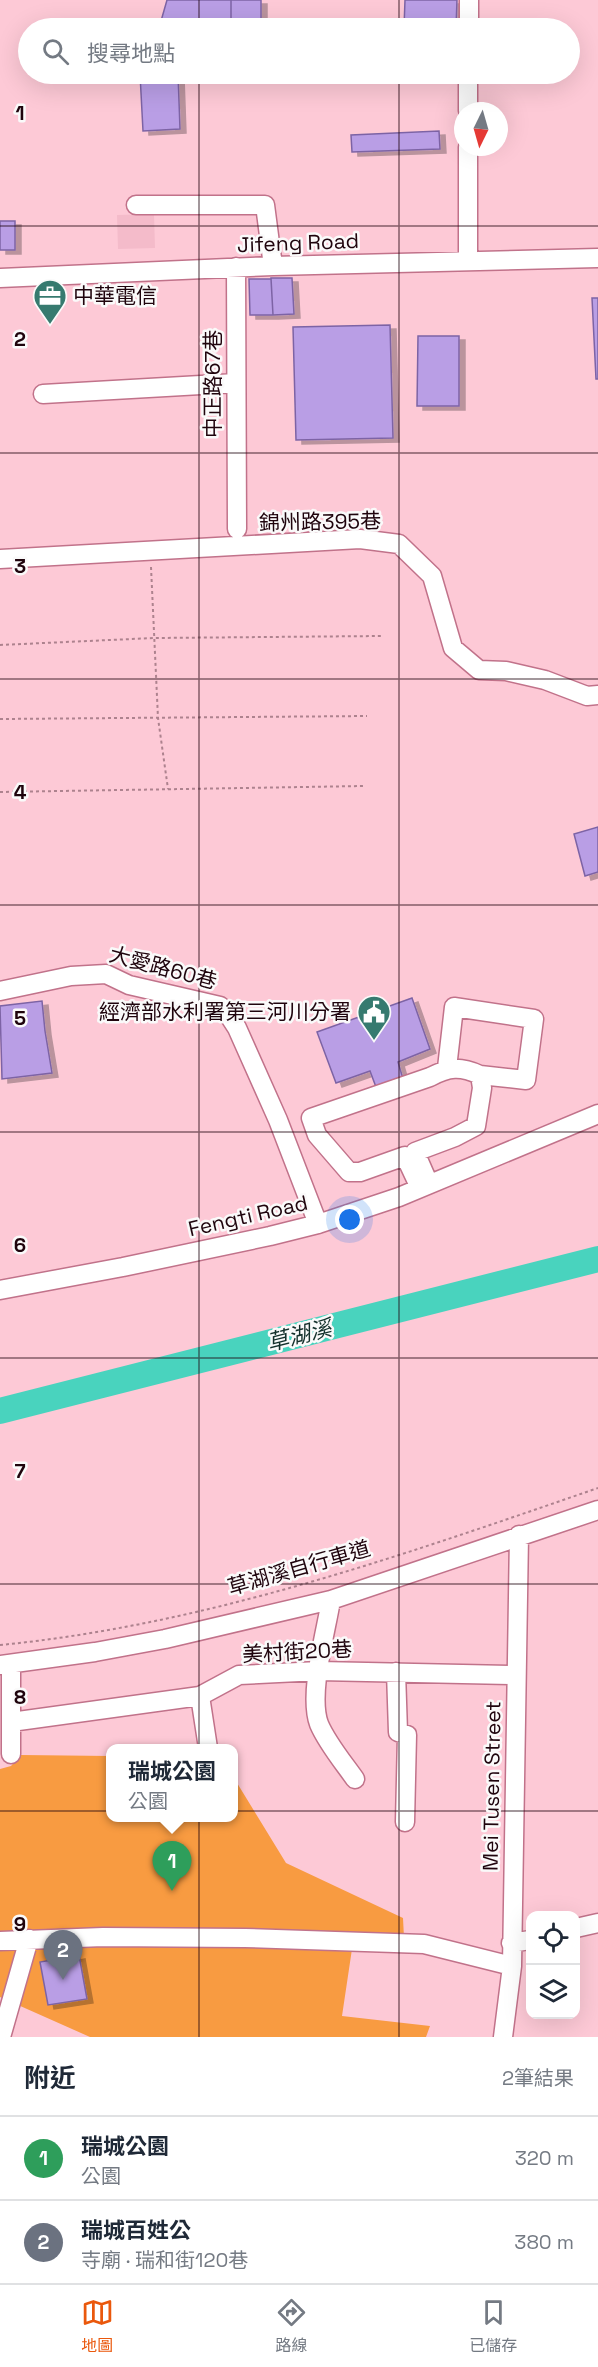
<!DOCTYPE html>
<html lang="zh-TW">
<head>
<meta charset="utf-8">
<style>
  body { margin:0; font-family:"Space Grotesk","Noto Sans TC",sans-serif; background:#f2f2f3; color:#1f2937 }
  .controls { position:absolute; right:18px; bottom:18px; display:grid; overflow:hidden; border-radius:12px; box-shadow:0 6px 24px #0002 }
  .controls button { width:54px; height:54px; display:grid; place-items:center; padding:0; border:0; border-bottom:2px solid #e0e1e3; background:#fff; color:#1f2937; font:30px sans-serif }
  .compass { position:absolute; left:454px; top:102px; width:54px; height:54px; border-radius:50%; background:#fff; box-shadow:0 6px 24px #0002; rotate:185deg }
  .you { position:absolute; left:350px; top:1220px; width:21px; height:21px; margin:-15px; border:4px solid #fff; border-radius:50%; background:#1a73e8; box-shadow:0 0 0 9px #1a73e833 }
  .badge { display:grid; place-items:center; width:39px; height:39px; border-radius:50%; background:#ea580c; color:#fff; font-size:20px; font-weight:700 }
  .pin { position:absolute; translate:-50% -50px; filter:drop-shadow(0 2px 3px #0008) }
  .pin::after { content:''; position:absolute; top:32px; width:21px; height:18px; background:inherit; clip-path:polygon(0 0,100% 0,50% 100%) }
  .popup { position:absolute; left:106px; top:1744px; width:132px; height:78px; box-sizing:border-box; display:grid; place-content:center; border-radius:12px; background:#fff; filter:drop-shadow(0 2px 4px #0005); font-size:20px; white-space:nowrap; color:#747a83 }
  .popup b { font-size:22px; color:#1f2937 }
  .popup::after { content:''; position:absolute; left:50%; top:100%; margin-left:-12px; border:12px solid transparent; border-top-color:#fff }
  .list { margin:0; padding:0; list-style:none }
  h2 { display:flex; justify-content:space-between; align-items:center; height:78px; margin:0; padding:0 24px; font-size:26px }
  h2 small { font-size:20px; font-weight:400; color:#747a83 }
  .list li { display:grid; grid-template-columns:39px 1fr auto; gap:18px; align-items:center; box-sizing:border-box; height:84px; padding:0 24px; border-top:2px solid #e0e1e3 }
  .list b { display:block; font-size:22px; white-space:nowrap }
  .list p { margin:0; font-size:20px; white-space:nowrap; color:#747a83 }
  .list em { font-size:20px; font-style:normal; color:#747a83 }
  .icon { flex:none; width:33px; height:33px; fill:none; stroke:currentColor; stroke-width:2; stroke-linecap:round; stroke-linejoin:round }
  .map { position:relative; flex:none; width:598px; height:2037px; overflow:hidden }
  .search { position:absolute; background:#fff; box-shadow:0 6px 24px #0002; left:18px; right:18px; top:18px; height:66px; display:flex; align-items:center; gap:15px; box-sizing:border-box; padding:0 21px; border-radius:33px; color:#747a83; font-size:22px }
  .sheet { height:246px; background:#fff }
  nav { display:flex; justify-content:space-around; align-items:center; box-sizing:border-box; height:84px; border-top:2px solid #e0e1e3; background:#fff; font-size:16px; color:#747a83 }
  nav a { display:grid; justify-items:center; gap:3px }
  nav .on { color:#ea580c }
  .map>svg:first-child { display:block }
</style>
</head>
<body>
<div class="map">
<svg width="598" height="2037" viewBox="0 0 598 2037">
  <defs>
    <filter id="shadow"><feDropShadow dx="6" dy="4" stdDeviation="0" flood-color="#0004"/></filter>
  </defs>
  <rect width="100%" height="100%" fill="#fdc9d6"/>
  <path fill="#f4bbca" d="M 154,214 L 155,248 L 118,249 L 117,215 Z"/>
  <path fill="#f89b41" d="M 21,1755 L 110,1756 L 110,1818 L 234,1818 L 234,1778 L 286,1863 L 403,1918 L 404,1938 L 352,1949 L 342,2016 L 430,2026 L 426,2037 L 90,2037 L 0,1997 L 0,1769 L 11,1766 Z"/>
  <g fill="none" stroke-linecap="round" stroke-linejoin="round">
    <path stroke="#49d3be" stroke-width="26" d="M 0,1411 L 598,1259"/>
  </g>
  <path fill="#b99ee5" stroke="#7d64a5" stroke-width="1.5" filter="url(#shadow)" d="M 167,0 L 231,0 L 231,28 L 159,28 Z
    M 231,0 L 261,0 L 261,28 L 231,28 Z
    M 405,0 L 457,0 L 456,28 L 404,28 Z
    M 140,74 L 178,74 L 180,129 L 143,131 Z
    M 439,131 L 440,149 L 352,152 L 351,135 Z
    M 0,221 L 15,221 L 15,250 L 0,250 Z
    M 271,278 L 292,278 L 294,314 L 273,315 Z
    M 249,279 L 271,279 L 273,315 L 250,315 Z
    M 592,298 L 598,298 L 598,379 L 596,379 Z
    M 390,325 L 393,438 L 296,440 L 293,327 Z
    M 418,336 L 459,336 L 459,406 L 417,406 Z
    M 598,827 L 598,872 L 585,876 L 574,834 Z
    M 412,998 L 430,1049 L 398,1062 L 403,1079 L 376,1087 L 370,1071 L 336,1083 L 317,1032 Z
    M 42,1001 L 45,1031 L 52,1073 L 2,1079 L 0,1006 Z
    M 64,1954 L 65,1958 L 79,1955 L 87,1999 L 48,2005 L 40,1962 L 52,1960 L 51,1956 Z"/>
  <g fill="none" stroke-linecap="round" stroke-linejoin="round">
    <defs>
      <path id="minor" d="M 469,28 L 469,0
        M 468,111 L 468,74
        M 136,205 L 265,205 L 273,266
        M 468,261 L 468,147
        M 236,267 L 237,529
        M 0,278 L 273,266 L 598,258
        M 43,394 L 236,383
        M 0,559 L 360,539 L 399,544 L 432,576 L 453,648 L 479,670 L 506,671 L 545,680 L 587,696 L 598,695
        M 0,991 L 71,976 L 106,974 L 129,985 L 220,1006 L 226,1011 L 237,1028 L 278,1120 L 318,1224
        M 447,1068 L 454,1007 L 534,1019 L 526,1080 L 480,1075
        M 420,1188 L 405,1156 L 360,1172 L 349,1172 L 317,1135 L 311,1118 L 430,1077 C 449,1067 460,1066 480,1075 L 482,1088 L 476,1126 L 455,1137 L 415,1152 L 429,1184
        M 0,1290 L 123,1267 L 270,1236 L 318,1224 L 399,1197 L 598,1114
        M 331,1600 C 326,1632 308,1694 319,1724 C 327,1743 343,1762 355,1779
        M 0,1665 L 95,1652 L 165,1639 L 331,1600 L 598,1510
        M 396,1672 L 398,1732 L 407,1735 L 405,1822
        M 200,1696 L 208,1748
        M 11,1722 L 11,1664
        M 11,1754 L 11,1722 L 200,1696 L 239,1675 L 319,1671 L 516,1675
        M 576,1928 L 598,1923
        M 0,1941 L 103,1937 L 245,1938 L 424,1944 L 512,1966
        M 511,1943 L 530,1940
        M 1,2037 L 29,1939
        M 503,2037 L 512,1966 L 519,1535"/>
    </defs>
    <use href="#minor" stroke="#c1728a" stroke-width="21"/>
    <path stroke="#ad828e" stroke-width="2" stroke-dasharray="3 3" stroke-linecap="butt" d="M 151,567 L 158,718 L 168,789
      M 0,645 L 154,638 L 381,636
      M 0,719 L 367,716
      M 0,792 L 364,786
      M 0,1645 C 206,1625 403,1555 598,1488"/>
    <use href="#minor" stroke="#fff" stroke-width="18"/>
  </g>
  <path fill="none" stroke="#1f040d" stroke-width="1.5" stroke-opacity="0.55" d="M 199,0 L 199,28M 399,0 L 399,28M 199,74 L 199,2037M 399,74 L 399,2037M 0,226 L 598,226M 0,453 L 598,453M 0,679 L 598,679M 0,905 L 598,905M 0,1132 L 598,1132M 0,1358 L 598,1358M 0,1584 L 598,1584M 0,1811 L 598,1811"/>
  <defs>
    <symbol id="office-pin" viewBox="-11 -11 22 30"><path d="M0 17L-7.5 6A9.5 9.5 0 1 1 7.5 6Z" fill="#367a6f" stroke="#fafafa"/><path d="M-6-3h4V-5.5h4V-3h4V5H-6ZM-1-4.5V-3h2v-1.5ZM-6 0V1H6V0Z" fill="#fff"/></symbol>
    <symbol id="civic-pin" viewBox="-11 -11 22 30"><path d="M0 17L-7.5 6A9.5 9.5 0 1 1 7.5 6Z" fill="#367a6f" stroke="#fafafa"/><path d="M-.6-6.5H3V-4.5H.6V-3L4-1V1h2V6H-6V1h2V-1L-.6-3ZM-1.2 2.5V6h2.4V2.5Z" fill="#fff"/></symbol>
  </defs>
  <g fill-rule="evenodd">
    <use href="#office-pin" x="31" y="277" width="38" height="52"/>
    <use href="#civic-pin" x="355" y="993" width="38" height="52"/>
  </g>
  <g text-anchor="middle" stroke-width="5" stroke-linejoin="round" paint-order="stroke">
    <g font-size="21" fill="#1f040d" stroke="#fafafa">
      <text transform="translate(298 243) rotate(-2)" y="7">Jifeng Road</text>
      <text transform="translate(213 384) rotate(-90)" y="7">中正路67巷</text>
      <text transform="translate(320 522) rotate(-1)" y="7">錦州路395巷</text>
      <text transform="translate(163 968) rotate(15)" y="7">大愛路60巷</text>
      <text transform="translate(248 1216) rotate(-13)" y="7">Fengti Road</text>
      <text transform="translate(299 1568) rotate(-16)" y="7">草湖溪自行車道</text>
      <text transform="translate(297 1652) rotate(-3)" y="7">美村街20巷</text>
      <text transform="translate(492 1786) rotate(-89)" y="7">Mei Tusen Street</text>
    </g>
    <g font-size="21" fill="#1f040d" stroke="#fafafa" text-anchor="start">
      <text x="73" y="303">中華電信</text>
      <text x="351" y="1019" text-anchor="end">經濟部水利署第三河川分署</text>
    </g>
    <g font-size="22" font-style="italic" fill="#13302b" stroke="#fafafa">
      <text transform="translate(299 1335) rotate(-14)" y="8">草湖溪</text>
    </g>
  </g>
  <g font-size="20" text-anchor="middle" font-weight="bold" fill="#1f040d" stroke="#fafafa" stroke-width="5" stroke-linejoin="round" paint-order="stroke">
    <text x="20" y="120">1</text>
    <text x="20" y="346">2</text>
    <text x="20" y="573">3</text>
    <text x="20" y="799">4</text>
    <text x="20" y="1025">5</text>
    <text x="20" y="1252">6</text>
    <text x="20" y="1478">7</text>
    <text x="20" y="1704">8</text>
    <text x="20" y="1931">9</text>
  </g>
</svg>
<div class="controls">
<button><svg class="icon" aria-label="locate" viewBox="0 0 24 24"><circle cx="12" cy="12" r="6"/><path d="M12 2v4M12 18v4M2 12h4M18 12h4"/></svg></button>
<button><svg class="icon" aria-label="layers" viewBox="0 0 24 24"><path d="M12 4l9 5-9 5-9-5zM3 14l9 5 9-5"/></svg></button>
</div>
<svg class="compass" viewBox="-18 -18 36 36"><path d="M0-13l5 13h-10z" fill="#e53935"/><path d="M0 13l5-13h-10z" fill="#747a83"/></svg>
<div class="you"></div>
<div class="pin badge" style="left:172px;top:1891px;background:#2e9e5b">1</div>
<div class="popup"><b>瑞城公園</b>公園</div>
<div class="pin badge" style="left:63px;top:1980px;background:#6b7280">2</div>
<div class="search"><svg class="icon" aria-label="search" viewBox="0 0 24 24"><circle cx="10" cy="10" r="6"/><path d="M15 15l6 6"/></svg>搜尋地點</div>
</div>
<section class="sheet">
<h2>附近<small>2筆結果</small></h2>
<ul class="list">
<li><span class="badge" style="background:#2e9e5b">1</span><div><b>瑞城公園</b><p>公園</p></div><em>320 m</em></li>
<li><span class="badge" style="background:#6b7280">2</span><div><b>瑞城百姓公</b><p>寺廟 · 瑞和街120巷</p></div><em>380 m</em></li>
</ul>
</section>
<nav>
<a class="on"><svg class="icon" aria-label="map" viewBox="0 0 24 24"><path d="M3 6l6-2 6 2 6-2v14l-6 2-6-2-6 2zM9 4v14M15 6v14"/></svg>地圖</a>
<a><svg class="icon" aria-label="directions" viewBox="0 0 24 24"><path d="M12 3l9 9-9 9-9-9zM9 14v-3h6M13 9l2 2-2 2"/></svg>路線</a>
<a><svg class="icon" aria-label="saved" viewBox="0 0 24 24"><path d="M7 4h10v16l-5-4-5 4z"/></svg>已儲存</a>
</nav>
</body>
</html>
